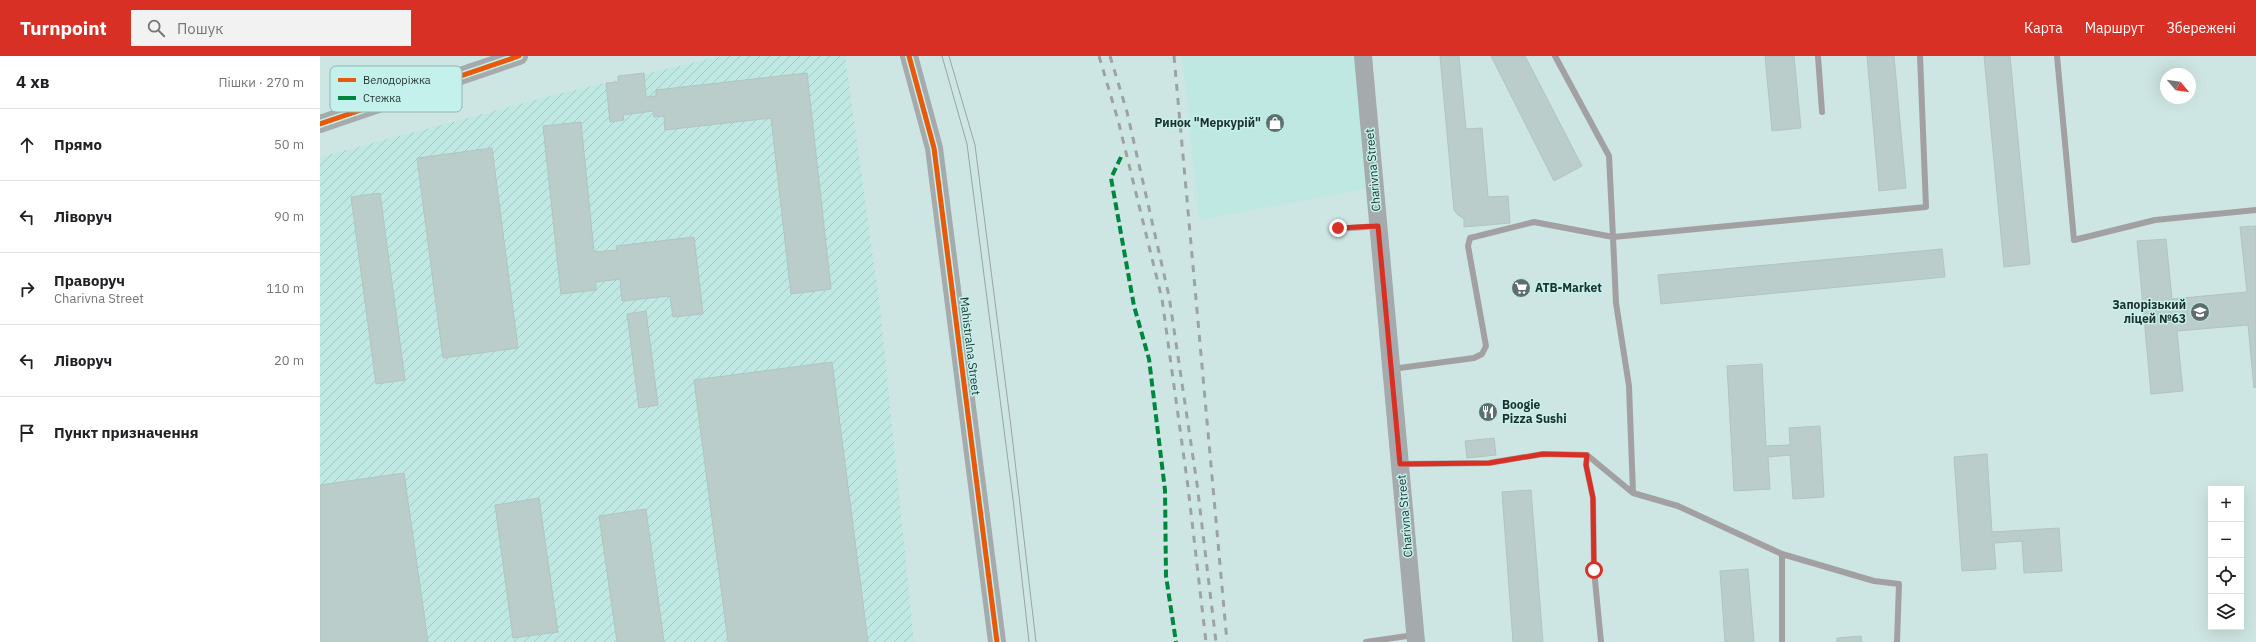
<!DOCTYPE html>
<html lang="uk">
<head>
<meta charset="utf-8">
<style>
  body { margin:0; font-family:"IBM Plex Sans",sans-serif; background:#f2f2f2; color:#202124 }
  .controls { position:absolute; right:12px; bottom:12px; display:grid; overflow:hidden; border-radius:0px; box-shadow:0 4px 16px #0002 }
  .controls button { width:36px; height:36px; display:grid; place-items:center; padding:0; border:0; border-bottom:1px solid #e0e0e0; background:#fff; color:#202124; font:20px sans-serif }
  .compass { position:absolute; left:1840px; top:12px; width:36px; height:36px; border-radius:50%; background:#fff; box-shadow:0 4px 16px #0002; rotate:119deg }
  .stop { position:absolute; width:12px; height:12px; margin:-9px; border:3px solid #d93025; border-radius:50%; background:#fff }
  .stop.end { background:#d93025; border-color:#fff; box-shadow:0 1px 4px #0008 }
  .list { margin:0; padding:0; list-style:none }
  h2 { display:flex; justify-content:space-between; align-items:center; height:52px; margin:0; padding:0 16px; font-size:17px }
  h2 small { font-size:13px; font-weight:400; color:#757577 }
  .list li { display:grid; grid-template-columns:26px 1fr auto; gap:12px; align-items:center; box-sizing:border-box; height:72px; padding:0 16px; border-top:1px solid #e0e0e0 }
  .list b { display:block; font-size:15px; white-space:nowrap }
  .list p { margin:0; font-size:13px; white-space:nowrap; color:#757577 }
  .list em { font-size:13px; font-style:normal; color:#757577 }
  .icon { flex:none; width:22px; height:22px; fill:none; stroke:currentColor; stroke-width:2; stroke-linecap:round; stroke-linejoin:round }
  .map { position:relative; flex:none; width:1936px; height:586px; overflow:hidden }
  header { display:flex; align-items:center; gap:24px; box-sizing:border-box; height:56px; padding:0 20px; background:#d93025; color:#fff }
  header strong { font-size:19px }
  nav { display:flex; gap:22px; margin-inline-start:auto; font-size:14px }
  .search { width:280px; height:36px; background:#f2f2f2; display:flex; align-items:center; gap:10px; box-sizing:border-box; padding:0 14px; border-radius:0px; color:#757577; font-size:15px }
  main { display:flex }
  aside { flex:1; background:#fff }
  .map>svg:first-child { display:block }
</style>
</head>
<body>
<header>
<strong>Turnpoint</strong>
<div class="search"><svg class="icon" aria-label="search" viewBox="0 0 24 24"><circle cx="10" cy="10" r="6"/><path d="M15 15l6 6"/></svg>Пошук</div>
<nav><a>Карта</a><a>Маршрут</a><a>Збережені</a></nav>
</header>
<main>
<aside>
<h2>4 хв<small>Пішки · 270 m</small></h2>
<ul class="list">
<li><svg class="icon" aria-label="ahead" viewBox="0 0 24 24"><path d="M12 20V5M6 11l6-6 6 6"/></svg><div><b>Прямо</b></div><em>50 m</em></li>
<li><svg class="icon" aria-label="left" viewBox="0 0 24 24"><path d="M17 20v-9H6M10 6l-5 5 5 5"/></svg><div><b>Ліворуч</b></div><em>90 m</em></li>
<li><svg class="icon" aria-label="right" viewBox="0 0 24 24"><path d="M7 20v-9h11M14 6l5 5-5 5"/></svg><div><b>Праворуч</b><p>Charivna Street</p></div><em>110 m</em></li>
<li><svg class="icon" aria-label="left" viewBox="0 0 24 24"><path d="M17 20v-9H6M10 6l-5 5 5 5"/></svg><div><b>Ліворуч</b></div><em>20 m</em></li>
<li><svg class="icon" aria-label="arrive" viewBox="0 0 24 24"><path d="M6 21V4h12l-3 4 3 4H6"/></svg><div><b>Пункт призначення</b></div></li>
</ul>
</aside>
<div class="map">
<svg width="1936" height="586" viewBox="0 0 1936 586">
  <defs>
    <pattern id="industrial-furrows" width="10" height="10" patternUnits="userSpaceOnUse"><rect width="10" height="10" fill="#bfe8e2"/><path d="M-1 1l2-2M0 10L10 0M9 11l2-2" fill="none" stroke="#a4c7c2"/></pattern>
  </defs>
  <rect width="100%" height="100%" fill="#cee6e3"/>
  <path fill="#bfe8e2" d="M 862,0 L 1035,0 L 1046,133 L 879,164 Z"/>
  <path fill="url(#industrial-furrows)" d="M 402,0 L 525,0 L 560,251 L 594,586 L 0,586 L 0,101 L 234,39 Z"/>
  <path fill="#bacdca" stroke="#b1c4c1" d="M 1120,0 L 1139,0 L 1146,73 L 1162,72 L 1168,141 L 1188,140 L 1190,167 L 1144,171 L 1144,163 L 1137,158 L 1134,154 Z
    M 1171,0 L 1205,0 L 1262,110 L 1234,125 Z
    M 1445,0 L 1474,0 L 1481,72 L 1452,75 Z
    M 1547,0 L 1574,0 L 1586,132 L 1559,135 Z
    M 1664,0 L 1690,0 L 1710,208 L 1684,211 Z
    M 324,17 L 326,41 L 336,40 L 336,34 L 487,17 L 511,233 L 471,238 L 451,62 L 345,74 L 344,60 L 334,61 L 333,55 L 303,59 L 304,64 L 290,66 L 286,27 L 298,26 L 298,20 Z
    M 261,66 L 274,196 L 297,194 L 296,190 L 374,181 L 383,258 L 353,261 L 350,240 L 302,245 L 300,223 L 276,226 L 276,234 L 241,238 L 223,70 Z
    M 172,92 L 198,292 L 123,302 L 97,102 Z
    M 60,137 L 85,324 L 56,328 L 31,141 Z
    M 1936,170 L 1936,331 L 1934,332 L 1928,269 L 1857,275 L 1863,335 L 1831,338 L 1817,185 L 1846,183 L 1852,243 L 1927,236 L 1920,171 Z
    M 1622,193 L 1625,221 L 1341,248 L 1338,219 Z
    M 326,255 L 338,349 L 319,352 L 307,258 Z
    M 512,306 L 548,586 L 408,586 L 374,324 Z
    M 1442,308 L 1446,390 L 1470,389 L 1469,372 L 1500,370 L 1504,441 L 1473,443 L 1470,399 L 1448,401 L 1450,433 L 1414,435 L 1407,310 Z
    M 1174,382 L 1176,399 L 1147,402 L 1145,385 Z
    M 1667,398 L 1672,476 L 1739,472 L 1742,515 L 1704,517 L 1702,485 L 1674,487 L 1676,513 L 1642,515 L 1634,401 Z
    M 84,417 L 108,586 L 0,586 L 0,429 Z
    M 1211,434 L 1223,586 L 1193,586 L 1182,436 Z
    M 219,442 L 238,576 L 193,582 L 175,449 Z
    M 326,453 L 344,586 L 297,586 L 279,460 Z
    M 1428,513 L 1434,586 L 1405,586 L 1400,515 Z
    M 1541,580 L 1542,586 L 1517,586 L 1517,582 Z"/>
  <g fill="none" stroke-linecap="round" stroke-linejoin="round">
    <path stroke="#a2a0a2" stroke-width="6" d="M 1498,0 L 1502,56
      M 1737,0 L 1754,184 L 1835,164 L 1936,154
      M 1018,173 L 1056,170
      M 1072,313 L 1154,302 L 1162,298 L 1166,290 L 1148,190 L 1150,182 L 1214,166 L 1293,181 L 1289,100 L 1235,0
      M 1267,399 L 1266,409 L 1273,442 L 1274,514 L 1281,586
      M 1082,408 L 1169,407 L 1223,398 L 1267,399 L 1313,437 L 1309,330 L 1296,247 L 1293,181 L 1606,151 L 1600,0
      M 1313,437 L 1358,450 L 1462,498 L 1462,586
      M 1462,498 L 1554,525 L 1579,528 L 1577,586
      M 1046,586 L 1094,579"/>
    <path stroke="#a5aaac" stroke-width="18" d="M 589,0 L 614,92 L 677,586
      M 1043,0 L 1096,586
      M 0,68 L 199,0"/>
    <path stroke="#9ba4a3" stroke-width="1" d="M 622,0 L 647,88 L 693,443 L 709,586
      M 629,0 L 655,89 L 691,371 L 716,586"/>
    <path stroke="#9ba4a3" stroke-width="3" stroke-dasharray="7 7" stroke-linecap="butt" d="M 779,0 L 798,64 L 842,243 L 868,431 L 886,586
      M 790,0 L 807,56 L 849,240 L 877,428 L 896,586
      M 854,0 L 907,586"/>
    <path stroke="#00873e" stroke-width="4" stroke-dasharray="8 4" stroke-linecap="butt" d="M 801,101 L 791,122 L 814,250 L 829,303 L 845,434 L 846,520 L 856,586"/>
    <defs>
      <path id="cycleway" d="M 589,0 L 614,92 L 677,586
        M 0,68 L 199,0"/>
    </defs>
    <use href="#cycleway" stroke="#c4f1eb" stroke-width="8"/>
    <use href="#cycleway" stroke="#e8590c" stroke-width="5"/>
  </g>
  <g fill="none" stroke-linecap="round" stroke-linejoin="round">
    <path stroke="#d93025" stroke-width="5" d="M 1018,172 L 1058,170 L 1080,408 L 1169,407 L 1223,398 L 1267,399 L 1266,409 L 1273,442 L 1274,514"/>
  </g>
  <defs>
    <symbol id="shop-disc" viewBox="-11 -11 22 22"><circle r="9.5" fill="#5c6f6d" stroke="#c4f1eb"/><path d="M-5-2.5h2.3a2.7 3.5 0 0 1 5.4 0H5L5.5 6h-11ZM-1.5-2.5h3a1.5 2.3 0 0 0-3 0Z" fill="#fff"/></symbol>
    <symbol id="supermarket-disc" viewBox="-11 -11 22 22"><circle r="9.5" fill="#5c6f6d" stroke="#c4f1eb"/><path d="M-6-5.5h2.5l.6 2H6L4.5 2H-2.5L-4.4-4H-6ZM-1.5 3.2a1.3 1.3 0 1 0 .1 0ZM3 3.2a1.3 1.3 0 1 0 .1 0Z" fill="#fff"/></symbol>
    <symbol id="school-disc" viewBox="-11 -11 22 22"><circle r="9.5" fill="#5c6f6d" stroke="#c4f1eb"/><path d="M0-5L7-2L0 1L-7-2ZM-4 1L0 2.5L4 1V4Q0 6-4 4Z" fill="#fff"/></symbol>
    <symbol id="restaurant-disc" viewBox="-11 -11 22 22"><circle r="9.5" fill="#5c6f6d" stroke="#c4f1eb"/><path d="M-5-6h1v4h1v-4h1v4h1v-4h1v5L-1.5 .5V6h-2V.5L-5-1ZM5-6V6H3V1.5H1.5Q1.5-4 5-6Z" fill="#fff"/></symbol>
  </defs>
  <g fill-rule="evenodd">
    <use href="#shop-disc" x="944" y="56" width="22" height="22"/>
    <use href="#supermarket-disc" x="1190" y="221" width="22" height="22"/>
    <use href="#school-disc" x="1869" y="245" width="22" height="22"/>
    <use href="#restaurant-disc" x="1157" y="345" width="22" height="22"/>
  </g>
  <g text-anchor="middle" stroke-width="3" stroke-linejoin="round" paint-order="stroke">
    <g font-size="12" font-weight="bold" fill="#1e2f2d" stroke="#c4f1eb" text-anchor="end">
      <text x="941" y="71">Ринок "Меркурій"</text>
      <text x="1215" y="236" text-anchor="start">ATB-Market</text>
      <text x="1866" y="253">Запорізький<tspan x="1866" dy="14">ліцей №63</tspan></text>
      <text x="1182" y="353" text-anchor="start">Boogie<tspan x="1182" dy="14">Pizza Sushi</tspan></text>
    </g>
    <g font-size="12" fill="#1e2f2d" stroke="#c4f1eb">
      <text transform="translate(1053 114) rotate(-95)" y="4">Charivna Street</text>
      <text transform="translate(650 290) rotate(83)" y="4">Mahistralna Street</text>
      <text transform="translate(1085 460) rotate(-95)" y="4">Charivna Street</text>
    </g>
  </g>
  <rect x="10" y="10" width="132" height="46" rx="6" fill="#c4f1eb" stroke="#92b7b2" stroke-width="1"/>
  <rect x="18" y="22" width="18" height="4" fill="#e8590c"/>
  <rect x="18" y="40" width="18" height="4" fill="#00873e"/>
  <g font-size="11" fill="#1e2f2d">
    <text x="43" y="28">Велодоріжка</text>
    <text x="43" y="46">Стежка</text>
  </g>
</svg>
<div class="controls">
<button>+</button>
<button>−</button>
<button><svg class="icon" aria-label="locate" viewBox="0 0 24 24"><circle cx="12" cy="12" r="6"/><path d="M12 2v4M12 18v4M2 12h4M18 12h4"/></svg></button>
<button><svg class="icon" aria-label="layers" viewBox="0 0 24 24"><path d="M12 4l9 5-9 5-9-5zM3 14l9 5 9-5"/></svg></button>
</div>
<svg class="compass" viewBox="-18 -18 36 36"><path d="M0-13l5 13h-10z" fill="#e53935"/><path d="M0 13l5-13h-10z" fill="#757577"/></svg>
<div class="stop" style="left:1274px;top:514px"></div>
<div class="stop end" style="left:1018px;top:172px"></div>
</div>
</main>
</body>
</html>
